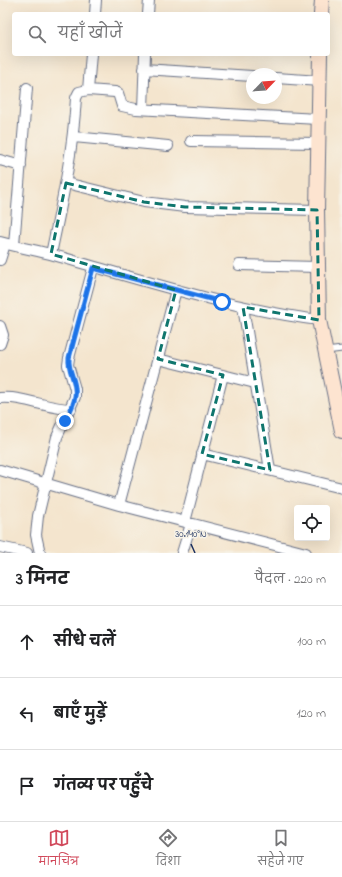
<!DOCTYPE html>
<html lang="hi">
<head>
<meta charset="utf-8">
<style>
  body { margin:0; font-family:"Indie Flower","Playpen Sans Deva",sans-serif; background:#f6f6f6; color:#202124 }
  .controls { position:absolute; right:12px; bottom:12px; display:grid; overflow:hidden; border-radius:4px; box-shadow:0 4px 16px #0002 }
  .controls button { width:36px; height:36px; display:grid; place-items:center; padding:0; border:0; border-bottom:1px solid #e0e0e0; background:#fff; color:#202124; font:20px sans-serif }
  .compass { position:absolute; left:246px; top:68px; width:36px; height:36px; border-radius:50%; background:#fff; box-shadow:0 4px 16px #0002; rotate:65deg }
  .stop { position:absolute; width:12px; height:12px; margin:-9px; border:3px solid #1a73e8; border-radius:50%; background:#fff }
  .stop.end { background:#1a73e8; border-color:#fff; box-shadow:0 1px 4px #0008 }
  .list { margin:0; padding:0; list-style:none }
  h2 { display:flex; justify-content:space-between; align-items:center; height:52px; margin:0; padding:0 16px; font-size:17px }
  h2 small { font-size:13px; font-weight:400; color:#757577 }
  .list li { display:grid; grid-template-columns:26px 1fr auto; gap:12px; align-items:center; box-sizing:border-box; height:72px; padding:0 16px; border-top:1px solid #e0e0e0 }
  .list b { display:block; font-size:15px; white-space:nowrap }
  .list em { font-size:13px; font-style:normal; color:#757577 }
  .icon { flex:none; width:22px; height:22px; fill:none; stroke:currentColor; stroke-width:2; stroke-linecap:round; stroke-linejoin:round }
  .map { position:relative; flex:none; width:342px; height:553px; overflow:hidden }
  .search { position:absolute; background:#fff; box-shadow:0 4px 16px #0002; left:12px; right:12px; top:12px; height:44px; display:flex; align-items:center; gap:10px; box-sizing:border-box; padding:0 14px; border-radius:4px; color:#757577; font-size:15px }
  .sheet { height:268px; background:#fff }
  nav { display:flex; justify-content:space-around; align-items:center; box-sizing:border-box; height:56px; border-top:1px solid #e0e0e0; background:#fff; font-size:11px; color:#757577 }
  nav a { display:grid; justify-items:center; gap:2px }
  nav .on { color:#d1495b }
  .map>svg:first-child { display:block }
</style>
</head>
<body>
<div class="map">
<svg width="342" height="553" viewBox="0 0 342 553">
  <rect width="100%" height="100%" fill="#f7f3e8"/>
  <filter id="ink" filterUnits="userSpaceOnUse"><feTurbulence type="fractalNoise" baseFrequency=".025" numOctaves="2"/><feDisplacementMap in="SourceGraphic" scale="8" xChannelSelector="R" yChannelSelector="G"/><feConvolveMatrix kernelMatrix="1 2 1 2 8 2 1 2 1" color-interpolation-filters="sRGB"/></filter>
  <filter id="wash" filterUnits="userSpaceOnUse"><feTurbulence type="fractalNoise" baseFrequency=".012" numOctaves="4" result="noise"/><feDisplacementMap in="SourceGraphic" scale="16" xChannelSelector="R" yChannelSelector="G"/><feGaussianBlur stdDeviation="0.9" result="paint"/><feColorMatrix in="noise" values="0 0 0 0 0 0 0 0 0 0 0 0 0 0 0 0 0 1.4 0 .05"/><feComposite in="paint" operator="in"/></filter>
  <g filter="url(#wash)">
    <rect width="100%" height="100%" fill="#f4e5ce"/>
  </g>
  <g filter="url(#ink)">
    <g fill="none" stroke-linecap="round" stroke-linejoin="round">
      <defs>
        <path id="lane" d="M 326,351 L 342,349"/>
        <path id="street" d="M 95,14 L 96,0
          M 148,14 L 149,0
          M 144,69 L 252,76
          M 276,78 L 320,81
          M 88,90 L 91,54
          M 143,109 L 145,54
          M 74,137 L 168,146
          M 191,141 L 318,143
          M 0,160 L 21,166
          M 66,183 L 144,202 L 185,207 L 317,210
          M 0,242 C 17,247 34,250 50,254 C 139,279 227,308 319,320
          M 14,245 L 27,88
          M 51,254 C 62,202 73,151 76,98 L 79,92 L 88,90 L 115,92 L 118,93 L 122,106 L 136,109 L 318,119
          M 0,260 L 5,244
          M 239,265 L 317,267
          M 243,307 L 270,470
          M 0,326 L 3,335 L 0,344
          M 158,359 L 255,383
          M 0,398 C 25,396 47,409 71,409
          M 202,454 L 342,488
          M 0,470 L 119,505 L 306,553
          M 119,505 L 176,290
          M 185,522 L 223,375
          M 0,547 L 27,553
          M 40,553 L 36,535 L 38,516 L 57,437 L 75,397 L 75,389 L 68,365 L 69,358 L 93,268
          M 182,553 L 191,524"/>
        <path id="secondary" d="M 321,14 L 322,0
          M 320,54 L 317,210 L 319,320 L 342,431"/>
      </defs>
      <use href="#lane" stroke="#676f85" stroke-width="7"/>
      <use href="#street" stroke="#676f85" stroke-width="12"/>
      <use href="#secondary" stroke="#676f85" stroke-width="16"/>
      <use href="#lane" stroke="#fff" stroke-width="5"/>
      <use href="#street" stroke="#fff" stroke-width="10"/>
      <use href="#secondary" stroke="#fde4d0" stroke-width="14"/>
    </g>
  </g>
  <g fill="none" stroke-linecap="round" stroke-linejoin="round" filter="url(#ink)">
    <path stroke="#1a73e8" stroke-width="5" d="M 65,421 C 70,411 77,400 75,388 C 74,377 68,370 69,358 L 93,268 L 222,302"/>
  </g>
  <path fill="none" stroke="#0f766e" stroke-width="3" stroke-dasharray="8 5" stroke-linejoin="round" d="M 66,183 L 144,202 L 185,207 L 317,210 L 319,320 L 243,307 L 270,470 L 202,454 L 223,375 L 158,359 L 176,290 L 51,254 Z"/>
  <path fill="none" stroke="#1b2f5e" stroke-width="1.5" d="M 191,544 L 195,553"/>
  <g font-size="10" text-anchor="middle" fill="#1b2f5e" stroke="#f7f3e8" stroke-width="3" stroke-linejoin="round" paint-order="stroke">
    <text x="191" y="537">30.140°N</text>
  </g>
</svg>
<div class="controls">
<button><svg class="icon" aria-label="locate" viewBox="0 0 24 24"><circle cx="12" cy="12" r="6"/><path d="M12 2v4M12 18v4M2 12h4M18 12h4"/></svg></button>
</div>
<svg class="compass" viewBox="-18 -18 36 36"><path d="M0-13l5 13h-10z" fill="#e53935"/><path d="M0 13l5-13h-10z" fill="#757577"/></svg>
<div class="stop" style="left:222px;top:302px"></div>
<div class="stop end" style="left:65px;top:421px"></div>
<div class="search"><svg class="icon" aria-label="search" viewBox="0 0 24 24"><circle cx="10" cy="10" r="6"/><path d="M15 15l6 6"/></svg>यहाँ खोजें</div>
</div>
<section class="sheet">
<h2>3 मिनट<small>पैदल · 220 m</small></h2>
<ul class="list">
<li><svg class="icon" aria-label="ahead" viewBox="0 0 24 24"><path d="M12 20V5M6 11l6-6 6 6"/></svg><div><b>सीधे चलें</b></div><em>100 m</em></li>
<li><svg class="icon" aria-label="left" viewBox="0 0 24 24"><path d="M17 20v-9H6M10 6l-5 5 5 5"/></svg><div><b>बाएँ मुड़ें</b></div><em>120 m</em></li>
<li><svg class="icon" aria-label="arrive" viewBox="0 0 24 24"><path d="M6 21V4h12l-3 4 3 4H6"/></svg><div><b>गंतव्य पर पहुँचे</b></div></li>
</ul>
</section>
<nav>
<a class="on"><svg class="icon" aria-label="map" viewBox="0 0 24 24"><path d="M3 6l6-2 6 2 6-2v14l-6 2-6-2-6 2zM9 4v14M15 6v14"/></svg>मानचित्र</a>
<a><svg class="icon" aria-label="directions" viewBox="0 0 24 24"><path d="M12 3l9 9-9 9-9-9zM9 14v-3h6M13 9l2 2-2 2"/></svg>दिशा</a>
<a><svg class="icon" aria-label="saved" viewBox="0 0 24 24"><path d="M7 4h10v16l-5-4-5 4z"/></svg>सहेजे गए</a>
</nav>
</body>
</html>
